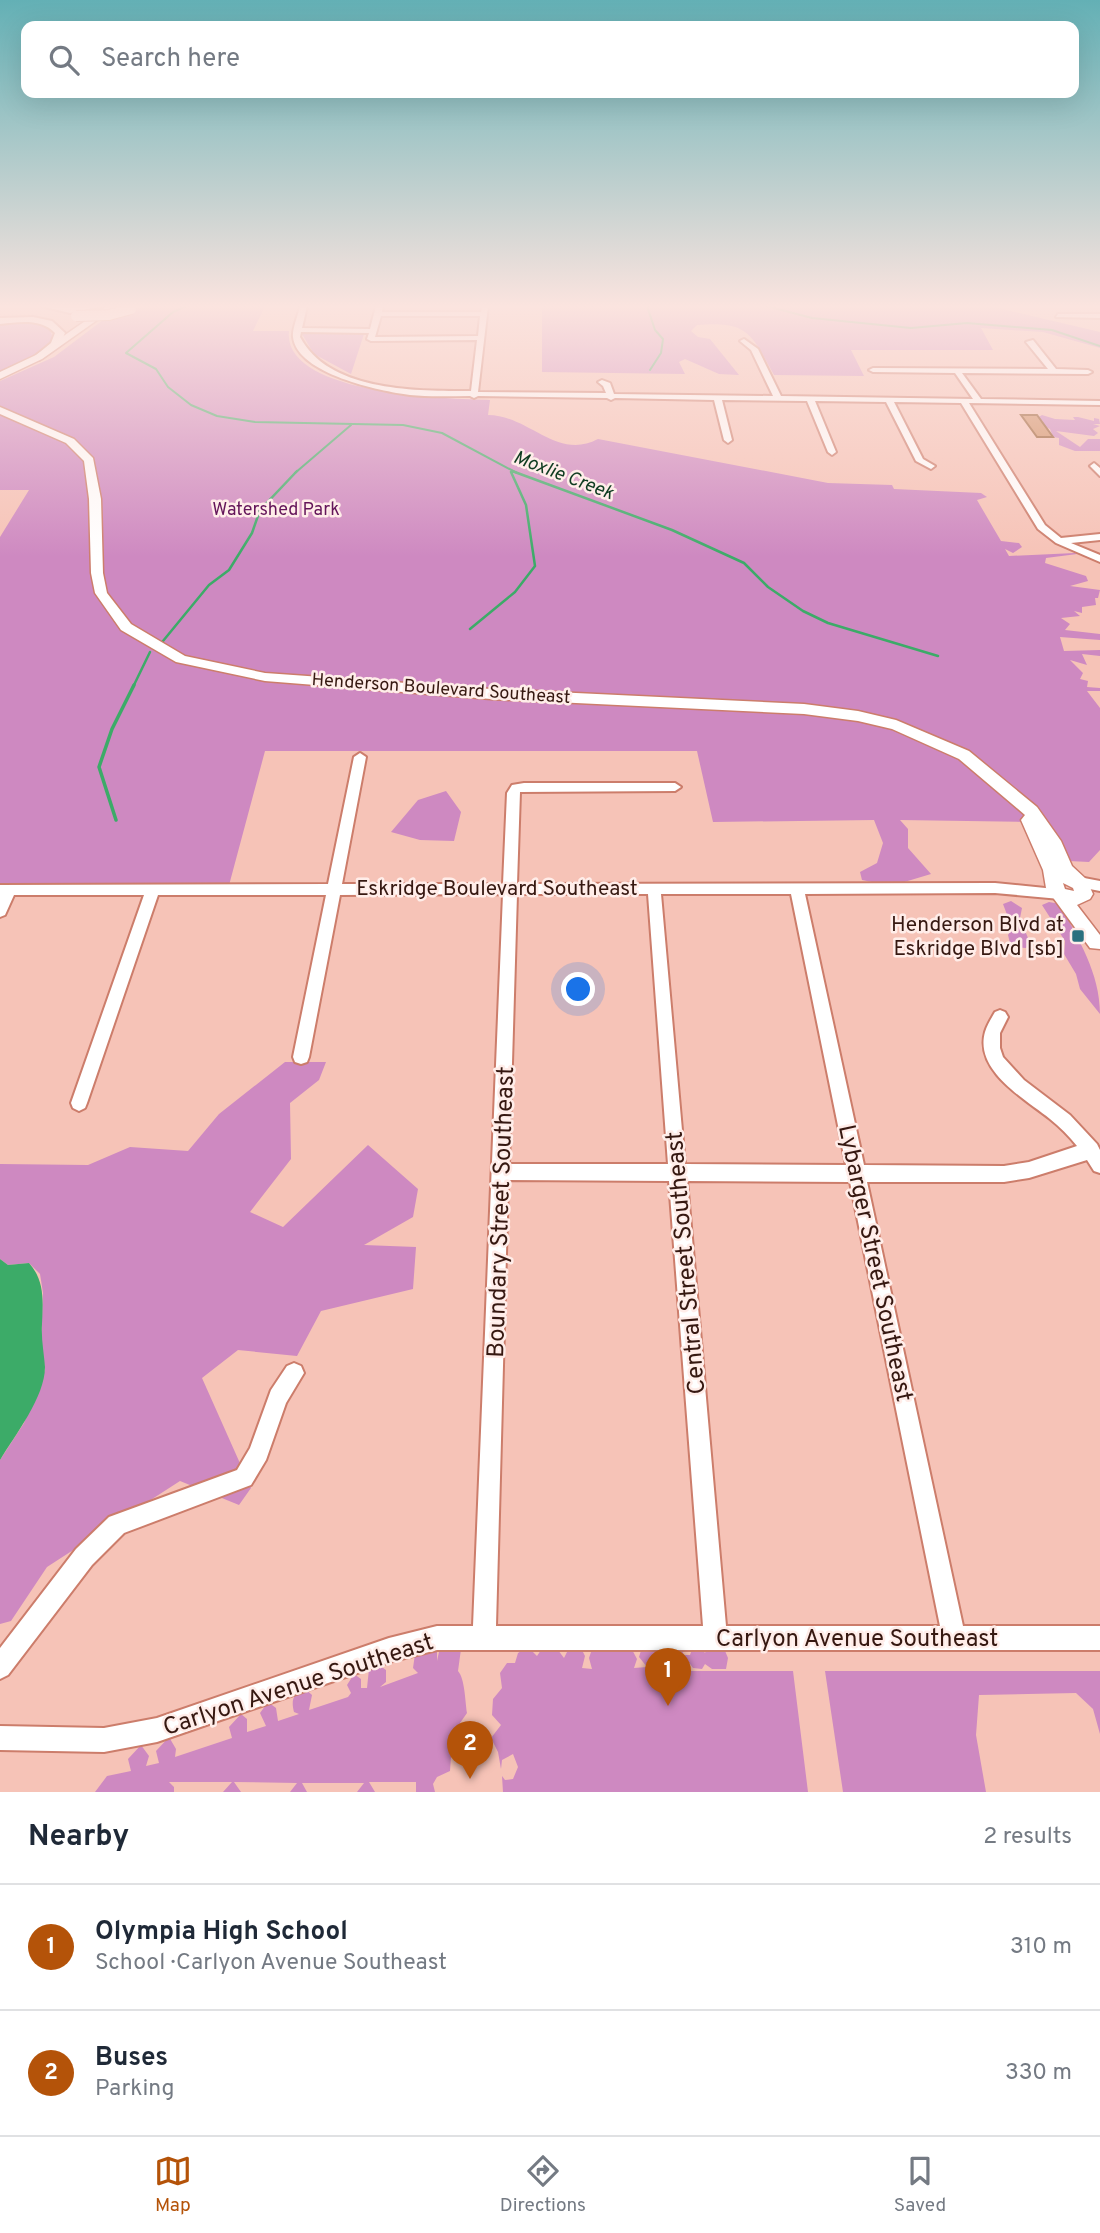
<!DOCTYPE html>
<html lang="en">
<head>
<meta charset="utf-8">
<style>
  body { margin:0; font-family:Overpass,sans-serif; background:#f6f6f7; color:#1f2937 }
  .you { position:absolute; left:579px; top:990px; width:24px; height:24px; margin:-18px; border:5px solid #fff; border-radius:50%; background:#1a73e8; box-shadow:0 0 0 10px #1a73e833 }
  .badge { display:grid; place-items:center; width:46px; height:46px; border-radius:50%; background:#b45309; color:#fff; font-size:23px; font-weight:700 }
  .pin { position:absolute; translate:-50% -58px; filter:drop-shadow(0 2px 4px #0008) }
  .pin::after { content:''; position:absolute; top:37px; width:24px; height:21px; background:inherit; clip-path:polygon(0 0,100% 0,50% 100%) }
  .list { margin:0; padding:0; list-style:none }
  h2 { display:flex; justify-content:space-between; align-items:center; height:91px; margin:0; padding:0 28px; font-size:30px }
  h2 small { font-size:23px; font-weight:400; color:#747a83 }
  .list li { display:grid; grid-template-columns:46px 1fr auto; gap:21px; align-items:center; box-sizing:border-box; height:126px; padding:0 28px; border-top:2px solid #e0e1e3 }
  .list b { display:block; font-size:26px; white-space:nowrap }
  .list p { margin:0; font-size:23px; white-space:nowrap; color:#747a83 }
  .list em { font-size:23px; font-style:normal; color:#747a83 }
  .icon { flex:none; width:38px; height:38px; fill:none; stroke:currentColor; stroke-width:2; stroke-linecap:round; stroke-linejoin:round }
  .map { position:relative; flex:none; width:1100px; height:1792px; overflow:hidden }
  .search { position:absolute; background:#fff; box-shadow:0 7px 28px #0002; left:21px; right:21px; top:21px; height:77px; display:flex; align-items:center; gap:18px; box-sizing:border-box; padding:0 24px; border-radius:14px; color:#747a83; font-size:26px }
  .sheet { height:343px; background:#fff }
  nav { display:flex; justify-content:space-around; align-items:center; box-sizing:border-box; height:98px; border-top:2px solid #e0e1e3; background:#fff; font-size:19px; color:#747a83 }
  nav a { display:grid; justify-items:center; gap:4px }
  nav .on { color:#b45309 }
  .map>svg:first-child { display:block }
</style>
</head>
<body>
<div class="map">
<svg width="1100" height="1792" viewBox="0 0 1100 1792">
  <rect width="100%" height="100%" fill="#f6c3b7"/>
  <path fill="#ce89c1" d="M 145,306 L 265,306 L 253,331 L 289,331 C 282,395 449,399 490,400 L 488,415 C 529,415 557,461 598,439 L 828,483 L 892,485 L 894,489 L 981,493 L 987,497 L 977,500 L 1001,541 L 1019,543 L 1022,547 L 1013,553 L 1005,549 L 1009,556 L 1075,553 L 1077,554 L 1046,558 L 1045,563 L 1086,576 L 1088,581 L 1070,586 L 1100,590 L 1098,598 L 1095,598 L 1096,605 L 1082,607 L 1082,613 L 1074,611 L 1080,616 L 1061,618 L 1070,624 L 1065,630 L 1100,634 L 1100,640 L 1060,637 L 1064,651 L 1100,650 L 1100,656 L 1082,654 L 1087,665 L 1070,660 L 1083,673 L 1080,679 L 1088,681 L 1087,687 L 1100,688 L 1100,691 L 1087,691 L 1100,708 L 1100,850 L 1089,862 L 1069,861 L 1030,822 L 900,820 L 908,829 L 908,848 L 931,874 L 891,886 L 862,880 L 860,872 L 877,863 L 883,843 L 874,820 L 713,822 L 697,751 L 265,751 L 228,889 L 0,890 L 0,537 L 29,490 L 0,490 L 0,381 L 54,357 L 107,317 Z
    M 542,306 L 994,307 L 1100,332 L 1100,348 L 1043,332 L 981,328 L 993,350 L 851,350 L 864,376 L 774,375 C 751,333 748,321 697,325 L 691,331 L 698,337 L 710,339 L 739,375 L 719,374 L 685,359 L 679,362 L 685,374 L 542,372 Z
    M 26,321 L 49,328 L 52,335 L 58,339 L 33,359 L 0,372 L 0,323 Z
    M 302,334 L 364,334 L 351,374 L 314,354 Z
    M 1042,415 L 1055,419 L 1075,420 L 1073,417 L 1078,417 L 1094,421 L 1094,418 L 1099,419 L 1100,424 L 1093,424 L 1100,426 L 1093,429 L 1098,433 L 1094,436 L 1056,431 L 1080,447 L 1088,439 L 1100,439 L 1100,451 L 1075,451 L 1059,445 L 1059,438 L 1053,437 L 1050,429 L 1043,426 L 1043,421 L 1037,418 Z
    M 446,791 L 461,812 L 454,841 L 420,840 L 391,832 L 418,800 Z
    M 1011,901 L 1022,908 L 1020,918 L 1030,943 L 1026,948 L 1011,947 L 1008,935 L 1012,928 L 1003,904 Z
    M 1049,902 L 1060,904 C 1078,939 1100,973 1100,1014 L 1080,989 L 1076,974 L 1064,954 L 1065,941 L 1042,905 Z
    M 285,1062 L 326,1062 L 319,1080 L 290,1103 L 291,1159 L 250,1212 L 283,1227 L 368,1145 L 418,1189 L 413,1217 L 364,1245 L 416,1247 L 413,1289 L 321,1311 L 297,1356 L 238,1350 L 202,1378 L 251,1488 L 239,1505 L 180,1481 L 47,1567 L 11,1621 L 0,1624 L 0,1460 L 24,1423 L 45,1370 L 41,1342 L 43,1293 L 40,1274 L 29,1263 L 8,1265 L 0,1259 L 0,1164 L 88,1165 L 130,1147 L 188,1151 L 219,1114 Z
    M 449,1643 L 461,1649 L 458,1671 C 465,1679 465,1701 467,1713 L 460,1723 L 464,1735 L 451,1757 L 450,1771 L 437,1777 L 433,1784 L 435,1792 L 416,1792 L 416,1782 L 369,1782 L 375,1792 L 357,1792 L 364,1783 L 302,1783 L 307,1792 L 290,1792 L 297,1783 L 234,1782 L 241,1792 L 223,1792 L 232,1782 L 169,1782 L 174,1787 L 174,1792 L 95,1792 L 107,1776 L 131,1771 L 128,1759 L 141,1745 L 149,1756 L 146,1766 L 159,1763 L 156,1751 L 169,1737 L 176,1749 L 175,1757 L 232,1738 L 229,1727 L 241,1714 L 247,1719 L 247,1732 L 266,1726 L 260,1713 L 268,1702 L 276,1708 L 278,1721 L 299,1714 L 294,1712 C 291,1700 293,1695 303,1687 L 312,1695 L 309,1710 L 348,1697 L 351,1693 L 347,1685 L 354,1674 L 361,1679 L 361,1688 L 367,1688 L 369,1669 L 376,1663 L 386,1670 L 386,1682 L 380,1687 L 418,1673 L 413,1668 L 415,1654 L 425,1644 L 437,1650 L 437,1661 L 439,1652 Z
    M 604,1643 L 613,1652 L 619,1644 L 629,1644 L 637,1659 L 634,1668 L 647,1667 L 639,1657 L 643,1644 L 652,1644 L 659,1652 L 665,1653 L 668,1644 L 679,1644 L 684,1655 L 690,1655 L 693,1646 L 698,1644 L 705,1653 L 709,1645 L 723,1646 L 728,1658 L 726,1669 L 712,1669 L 705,1664 L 702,1669 L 693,1668 L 687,1660 L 683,1670 L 669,1669 L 664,1660 L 659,1669 L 648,1671 L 793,1671 L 808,1792 L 503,1792 L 502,1776 L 505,1780 L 513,1779 L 518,1767 L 513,1754 L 502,1760 L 501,1769 L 498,1752 L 491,1738 L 501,1725 L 492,1715 L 493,1699 L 502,1688 L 500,1673 L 507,1663 L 515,1663 L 518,1653 L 528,1647 L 537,1656 L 543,1647 L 555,1646 L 564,1658 L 570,1646 L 579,1644 L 585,1656 L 582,1668 L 592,1669 L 589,1658 L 593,1646 Z
    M 825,1671 L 1100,1671 L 1100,1734 L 1093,1709 L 1076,1693 L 979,1695 L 976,1735 L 986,1792 L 843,1792 Z"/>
  <path fill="#3cab68" d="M 0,1259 L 8,1265 L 29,1263 C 45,1281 43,1301 42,1324 C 41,1339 44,1353 45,1367 C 45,1397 15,1435 0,1460 Z"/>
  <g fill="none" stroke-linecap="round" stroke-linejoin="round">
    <path stroke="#3cab68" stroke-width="2" d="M 186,306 L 173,312 L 126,353 L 156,369 L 168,387 L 191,405 L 217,416 L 255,422 L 403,425 L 442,433 L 517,473
      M 647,306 L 655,330 L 663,339 L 661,353 L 650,370
      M 767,306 L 812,318 L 911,328 L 967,323 L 1052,330 L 1100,346
      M 295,473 L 351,425"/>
    <path stroke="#3cab68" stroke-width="2.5" d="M 512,471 L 672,530 L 744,563 L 768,587 L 803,611 L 828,623 L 938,656
      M 470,629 L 515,592 L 535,566 L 526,505 L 511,472
      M 163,641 L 209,585 L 229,570 L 252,533 L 260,510 L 297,471
      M 133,687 L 150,652"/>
    <path stroke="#3cab68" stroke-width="3.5" d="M 116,820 L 99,767 L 112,729 L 134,685"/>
  </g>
  <path fill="#cf8b5e" stroke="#945527" stroke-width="2" d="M 1021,415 L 1037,415 L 1053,437 L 1037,437 Z"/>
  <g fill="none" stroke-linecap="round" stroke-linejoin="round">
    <defs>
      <path id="minor" d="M 300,306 L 307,306 L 302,328 L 370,329 L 376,306 L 383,306 L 382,312 L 481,312 L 482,306 L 488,306 L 478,392 L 606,393 L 603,386 L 598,382 L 602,380 L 610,383 L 614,394 L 773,396 L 751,350 L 740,341 L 744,339 L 758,349 L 781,396 L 973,399 L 955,373 L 873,372 L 869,370 L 873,368 L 1048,369 L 1026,342 L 1033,340 L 1056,369 L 1088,370 L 1092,372 L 1088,374 L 962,373 L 981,399 L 1100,401 L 1100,405 L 969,403 L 1045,525 L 1061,538 L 1100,534 L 1100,540 L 1071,543 L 1100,555 L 1100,562 L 1056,543 L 1038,529 L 961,403 L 894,402 L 923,459 L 935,466 L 931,469 L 916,461 L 886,402 L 815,401 L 836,452 L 832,455 L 828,452 L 807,401 L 722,400 L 732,440 L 728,443 L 724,440 L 714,400 L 615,398 L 611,400 L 607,398 L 478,396 L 474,398 L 470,396 C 450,396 429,397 410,395 C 380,391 297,374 293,337 C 292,329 298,316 300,306 ZM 381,316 L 480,316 L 478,336 L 375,337 ZM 301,332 L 369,333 L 367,339 L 371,341 L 477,340 L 471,391 C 417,391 329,392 300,337 Z
        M 1058,314 L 1100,314 L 1100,318 L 1056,317 Z
        M 1094,463 L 1100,468 L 1100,476 L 1090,466 Z
        M 360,753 L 366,757 L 342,884 L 503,884 L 507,793 L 512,785 L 524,783 L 675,783 L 681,787 L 675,791 L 520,792 L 517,884 L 995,883 L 1065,890 L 1067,894 L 1065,898 L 1060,899 L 995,893 L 805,894 L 864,1165 L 1004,1166 L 1029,1162 L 1077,1146 C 1069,1136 1060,1127 1050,1119 C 1025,1099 974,1071 985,1032 C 987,1025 991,1019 995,1012 L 1000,1010 L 1005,1012 L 1008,1017 L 1000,1033 L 1000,1048 L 1003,1057 L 1024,1080 L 1070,1115 L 1097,1144 L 1100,1150 L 1100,1173 L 1094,1171 L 1087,1160 L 1029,1178 L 1004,1182 L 867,1182 L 963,1626 L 1100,1626 L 1100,1650 L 437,1650 L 389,1662 L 157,1742 L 104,1752 L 0,1750 L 0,1726 L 104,1728 L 157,1718 L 389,1638 L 437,1626 L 473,1626 L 503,894 L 340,895 L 309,1057 L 307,1062 L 301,1064 L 295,1062 L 293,1057 L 326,895 L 158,895 L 87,1103 L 85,1108 L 79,1111 L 73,1108 L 71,1103 L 144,895 L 14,895 L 5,915 L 0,917 L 0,885 L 328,884 L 354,757 ZM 517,894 L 648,894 L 668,1164 L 509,1164 ZM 661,894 L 791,894 L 846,1165 L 685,1164 ZM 508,1180 L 669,1181 L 703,1626 L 496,1626 ZM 687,1181 L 850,1182 L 940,1626 L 726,1626 Z
        M 1079,877 L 1100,881 L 1100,891 L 1074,886 L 1072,882 Z
        M 294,1363 L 301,1366 L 304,1373 L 286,1403 L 266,1460 L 251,1485 L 124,1533 L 92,1565 L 8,1675 L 0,1679 L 0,1648 L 76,1549 L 109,1517 L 237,1470 L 250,1448 L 271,1390 L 287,1366 Z"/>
      <path id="major" d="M 107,306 L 117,306 L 42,359 L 0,379 L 0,372 L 36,355 Z
        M 0,407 L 74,439 L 93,458 L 101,499 L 103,573 L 107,593 L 131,624 L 185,656 L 265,673 L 491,689 L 804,704 L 858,711 L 896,720 L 969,751 L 1037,807 L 1061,841 L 1072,866 L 1086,879 L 1093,894 L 1090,899 L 1077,905 L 1100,935 L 1100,949 L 1090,948 L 1046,888 L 1043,870 L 1021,820 L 1025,815 L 959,759 L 892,729 L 858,721 L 804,714 L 491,699 L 265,681 L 176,662 L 121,630 L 95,593 L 91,573 L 89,499 L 84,461 L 66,443 L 0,414 ZM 1063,883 L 1073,888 L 1074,891 L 1065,889 Z"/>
      <path id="highway" d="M 41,306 L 103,306 L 70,313 Z
        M 33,317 L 52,321 L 65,333 L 59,346 L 39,360 L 34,357 L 51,343 L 55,333 C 41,318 19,322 0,324 L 0,318 Z"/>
    </defs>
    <use href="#minor" stroke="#cc7d6b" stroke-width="4"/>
    <use href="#major" stroke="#cc7d6b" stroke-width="3"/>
    <use href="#highway" stroke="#cc7d6b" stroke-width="4"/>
    <use href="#minor" fill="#fff" fill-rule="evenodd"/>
    <use href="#major" fill="#fff" fill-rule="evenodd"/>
    <use href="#highway" fill="#fff" fill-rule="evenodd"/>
    <defs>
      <path id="highway-bridge" d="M 76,316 L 109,315 L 131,309"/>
    </defs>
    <use href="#highway-bridge" stroke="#cc7d6b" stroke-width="12" stroke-linecap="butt"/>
    <use href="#highway-bridge" stroke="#fff" stroke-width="10"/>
  </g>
  <linearGradient id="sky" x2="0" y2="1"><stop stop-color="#63b0b5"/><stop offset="0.55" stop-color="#fbe4df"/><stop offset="1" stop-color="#fbe4df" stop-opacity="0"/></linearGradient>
  <rect width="1100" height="557" fill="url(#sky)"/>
  <rect fill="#2b717f" stroke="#ffede9" stroke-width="2.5" x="1071" y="929" width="14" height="14" rx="3.5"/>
  <g text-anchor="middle" stroke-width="5" stroke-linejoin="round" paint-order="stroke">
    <g font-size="18" fill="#64155a" stroke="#ffede9">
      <text x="276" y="515">Watershed Park</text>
    </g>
    <g font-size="18" fill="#361811" stroke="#ffede9">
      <text transform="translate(441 688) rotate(4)" y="6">Henderson Boulevard Southeast</text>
    </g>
    <g font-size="19" font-style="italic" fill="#0f3c21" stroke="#ffede9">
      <text transform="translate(564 474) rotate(21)" y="7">Moxlie Creek</text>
    </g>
    <g font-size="21" fill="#361811" stroke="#ffede9">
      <text x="497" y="895">Eskridge Boulevard Southeast</text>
    </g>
    <g font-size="21" fill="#361811" stroke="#ffede9" text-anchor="end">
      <text x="1064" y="931">Henderson Blvd at<tspan x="1064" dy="24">Eskridge Blvd [sb]</tspan></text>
    </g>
    <g font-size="24" fill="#361811" stroke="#ffede9">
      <text transform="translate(500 1212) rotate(-88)" y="8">Boundary Street Southeast</text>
      <text transform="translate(685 1263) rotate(-95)" y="8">Central Street Southeast</text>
      <text transform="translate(876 1263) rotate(78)" y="8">Lybarger Street Southeast</text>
      <text x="857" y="1646">Carlyon Avenue Southeast</text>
      <text transform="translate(298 1684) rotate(-18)" y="8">Carlyon Avenue Southeast</text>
    </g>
  </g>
</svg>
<div class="you"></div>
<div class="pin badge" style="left:668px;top:1706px">1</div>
<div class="pin badge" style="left:470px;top:1779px">2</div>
<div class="search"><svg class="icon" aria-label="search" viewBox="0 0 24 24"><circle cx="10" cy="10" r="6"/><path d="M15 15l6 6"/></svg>Search here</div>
</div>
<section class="sheet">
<h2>Nearby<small>2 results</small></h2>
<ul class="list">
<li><span class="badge">1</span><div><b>Olympia High School</b><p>School · Carlyon Avenue Southeast</p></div><em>310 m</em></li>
<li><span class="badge">2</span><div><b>Buses</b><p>Parking</p></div><em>330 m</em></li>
</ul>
</section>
<nav>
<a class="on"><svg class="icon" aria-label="map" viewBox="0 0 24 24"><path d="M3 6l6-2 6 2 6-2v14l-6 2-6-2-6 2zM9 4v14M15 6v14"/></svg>Map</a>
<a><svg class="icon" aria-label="directions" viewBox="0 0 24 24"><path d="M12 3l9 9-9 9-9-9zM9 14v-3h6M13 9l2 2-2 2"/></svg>Directions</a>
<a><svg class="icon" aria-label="saved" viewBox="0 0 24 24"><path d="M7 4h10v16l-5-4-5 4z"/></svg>Saved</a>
</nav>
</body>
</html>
